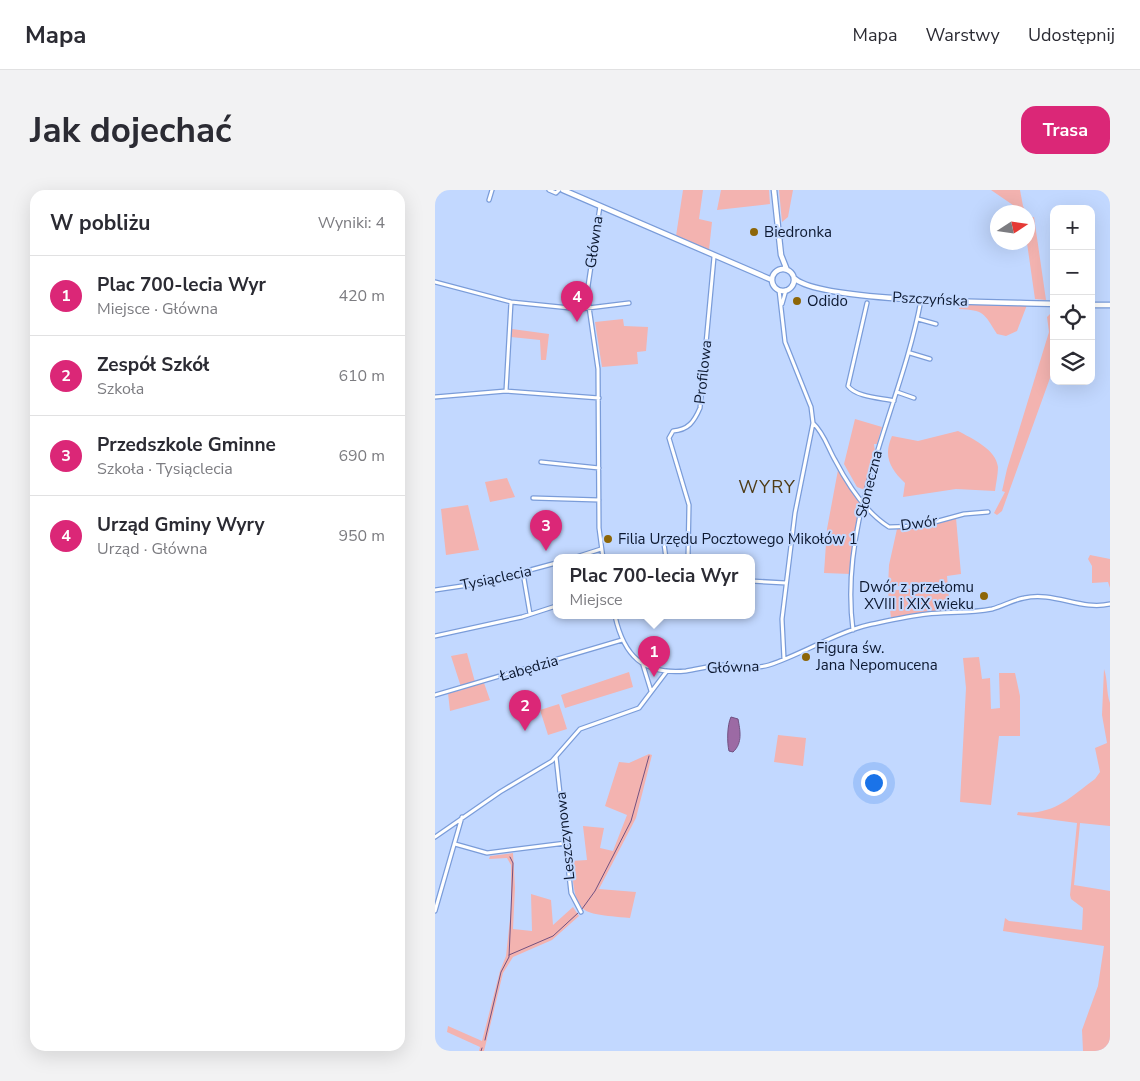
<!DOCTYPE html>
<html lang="pl">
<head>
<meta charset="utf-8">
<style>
  body { margin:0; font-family:"Nunito Sans",sans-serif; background:#f2f2f3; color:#2b2b33 }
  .controls { position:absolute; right:15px; top:15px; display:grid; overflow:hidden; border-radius:10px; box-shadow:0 5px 20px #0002 }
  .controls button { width:45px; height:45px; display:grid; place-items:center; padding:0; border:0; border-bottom:1px solid #e1e1e2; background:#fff; color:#2b2b33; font:25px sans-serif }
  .compass { position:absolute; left:555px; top:15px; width:45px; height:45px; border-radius:50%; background:#fff; box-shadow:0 5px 20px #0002; rotate:78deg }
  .you { position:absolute; left:438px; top:592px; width:18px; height:18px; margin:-12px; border:4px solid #fff; border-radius:50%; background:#1a73e8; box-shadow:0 0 0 8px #1a73e833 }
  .badge { display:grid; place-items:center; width:32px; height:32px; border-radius:50%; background:#db2777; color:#fff; font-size:16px; font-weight:700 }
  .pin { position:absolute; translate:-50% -41px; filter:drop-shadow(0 1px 2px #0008) }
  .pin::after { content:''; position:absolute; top:26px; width:18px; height:15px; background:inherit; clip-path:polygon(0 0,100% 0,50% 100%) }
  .popup { position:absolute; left:118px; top:364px; width:202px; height:65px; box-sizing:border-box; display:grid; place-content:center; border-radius:10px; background:#fff; filter:drop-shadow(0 1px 4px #0005); font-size:16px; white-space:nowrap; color:#7c7c81 }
  .popup b { font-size:19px; color:#2b2b33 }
  .popup::after { content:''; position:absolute; left:50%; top:100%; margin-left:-10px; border:10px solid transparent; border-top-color:#fff }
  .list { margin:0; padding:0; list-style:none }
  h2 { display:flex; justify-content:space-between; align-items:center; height:65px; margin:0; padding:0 20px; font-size:21px }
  h2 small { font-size:16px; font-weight:400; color:#7c7c81 }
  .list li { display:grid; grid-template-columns:32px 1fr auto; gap:15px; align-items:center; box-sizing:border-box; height:80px; padding:0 20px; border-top:1px solid #e1e1e2 }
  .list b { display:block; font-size:19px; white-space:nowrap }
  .list p { margin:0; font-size:16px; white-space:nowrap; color:#7c7c81 }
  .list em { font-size:16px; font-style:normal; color:#7c7c81 }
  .icon { flex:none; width:28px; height:28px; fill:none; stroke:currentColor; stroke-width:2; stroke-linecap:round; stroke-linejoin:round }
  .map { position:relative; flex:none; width:675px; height:861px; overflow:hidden; border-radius:15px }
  header { display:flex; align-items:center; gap:30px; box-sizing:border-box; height:70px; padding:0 25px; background:#fff; border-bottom:1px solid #e1e1e2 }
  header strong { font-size:24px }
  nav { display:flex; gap:28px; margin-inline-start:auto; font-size:18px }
  .intro { display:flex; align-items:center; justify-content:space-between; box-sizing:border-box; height:120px; padding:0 30px }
  h1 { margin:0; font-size:35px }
  .button { padding:12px 22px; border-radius:15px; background:#db2777; color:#fff; font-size:18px; font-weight:700 }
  main { display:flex; gap:30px; padding:0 30px }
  aside { flex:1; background:#fff; border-radius:15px; box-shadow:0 5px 20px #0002 }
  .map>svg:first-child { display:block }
</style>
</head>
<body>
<header>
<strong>Mapa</strong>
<nav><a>Mapa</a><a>Warstwy</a><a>Udostępnij</a></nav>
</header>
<div class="intro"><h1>Jak dojechać</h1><a class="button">Trasa</a></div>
<main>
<aside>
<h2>W pobliżu<small>Wyniki: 4</small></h2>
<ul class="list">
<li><span class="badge">1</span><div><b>Plac 700-lecia Wyr</b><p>Miejsce · Główna</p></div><em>420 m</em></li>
<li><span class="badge">2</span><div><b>Zespół Szkół</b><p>Szkoła</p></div><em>610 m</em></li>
<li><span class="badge">3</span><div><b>Przedszkole Gminne</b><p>Szkoła · Tysiąclecia</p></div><em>690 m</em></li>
<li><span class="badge">4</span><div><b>Urząd Gminy Wyry</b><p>Urząd · Główna</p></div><em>950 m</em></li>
</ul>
</aside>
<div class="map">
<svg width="675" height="861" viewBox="0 0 675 861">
  <rect width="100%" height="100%" fill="#c2d8ff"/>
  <path fill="#f3b3b0" d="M 248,0 L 268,0 L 264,29 L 277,32 L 274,60 L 241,46 Z
    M 286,0 L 334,0 L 335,14 L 282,20 Z
    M 344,0 L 358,0 L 353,27 L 347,32 Z
    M 556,0 L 585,0 L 588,16 L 591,22 L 588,22 Z
    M 593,24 L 595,28 L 599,27 L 611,110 L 600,109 L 592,53 Z
    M 525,113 L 592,115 L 582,141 L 571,146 L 562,144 C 549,123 549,120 524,119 Z
    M 619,120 L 619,177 L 567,321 L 562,325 L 559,323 L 570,302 L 567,301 L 572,279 L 614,142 L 612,127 Z
    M 188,129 L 189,136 L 213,137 L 211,161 L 202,162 L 203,174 L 167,177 L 160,132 Z
    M 77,139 L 114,144 L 111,170 L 106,170 L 105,150 L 76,147 Z
    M 420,229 L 447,237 L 442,254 L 439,254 L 440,262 L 430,300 L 422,297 L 409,274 Z
    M 523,241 C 536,248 561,259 563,277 C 563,284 561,293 560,301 L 521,299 L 468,307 L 470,293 C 455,279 448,266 457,246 L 483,251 Z
    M 403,280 L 426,314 L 416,384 L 389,383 L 392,339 Z
    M 72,288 L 80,307 L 55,312 L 50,292 Z
    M 33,315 L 44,360 L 11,365 L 6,319 Z
    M 521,328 L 526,384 L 512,386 L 515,420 L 456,428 L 453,401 L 510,395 L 510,392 L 453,397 L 454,375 L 462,339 L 489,337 Z
    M 655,365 L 675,369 L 675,398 L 673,392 L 657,393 L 657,376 L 653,369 Z
    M 32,463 L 40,492 L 49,493 L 55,510 L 15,521 L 13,503 L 27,500 L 16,466 Z
    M 544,467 L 547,489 L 555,488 L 556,519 L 565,518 L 564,483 L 580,483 L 585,506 L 585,546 L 564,546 L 556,615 L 525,612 L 531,498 L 528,468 Z
    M 669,479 C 673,490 671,502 675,513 L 675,636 L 645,633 L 639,695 L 675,701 L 675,861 L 648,861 L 647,840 L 663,796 L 669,756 L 568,741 L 570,728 L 574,731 L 647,740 L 648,718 L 636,709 L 635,705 L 642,633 L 582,625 L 583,622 C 618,626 633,609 660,589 L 665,582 L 660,558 L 672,553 L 667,525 Z
    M 194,482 L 198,497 L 130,518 L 126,505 Z
    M 124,514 L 132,539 L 113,545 L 105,520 Z
    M 343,545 L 371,548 L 368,576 L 339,572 Z
    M 214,564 L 217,565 L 201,628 L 164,699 L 201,702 L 195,728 C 141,723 141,725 136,671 L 152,670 L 148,636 L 169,638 L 165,658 L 178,661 L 192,625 L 170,616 L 184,572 L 194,573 Z
    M 78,663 L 80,698 L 78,739 L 97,741 L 96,704 L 116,710 L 118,735 L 138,717 L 144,726 L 117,750 L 78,767 L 68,783 L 49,861 L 44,861 L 45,857 L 12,842 L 13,836 L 47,851 L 65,781 L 71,766 L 76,720 L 76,675 L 72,668 L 54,669 L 55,666 Z"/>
  <path fill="#9c6aa4" stroke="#715181" d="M 296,527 L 303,529 C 305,540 308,553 298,562 L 294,561 C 292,553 292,535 296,527 Z"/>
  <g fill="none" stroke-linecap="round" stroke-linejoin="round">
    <path stroke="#715181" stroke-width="1" d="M 147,719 L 160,701 L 196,631 L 214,566
      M 74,765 L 118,746 L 143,723
      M 50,850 L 66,782 L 74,767 L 78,673 L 75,667
      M 46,861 L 47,858"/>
    <defs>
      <path id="street" d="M 114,0 L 121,3 L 124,0
        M 54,10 L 57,0
        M 165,16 L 152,103 L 163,179 L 164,338 L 168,368
        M 0,92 L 76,112 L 145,119 L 194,113
        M 344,100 L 350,152 L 376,217 L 378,233 L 360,323 L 347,429 L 349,469
        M 432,113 L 413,196 C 421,207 446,208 459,211
        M 347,114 L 351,100
        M 483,129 L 501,134
        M 475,163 L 495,169
        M 71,201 L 76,112
        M 462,202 L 479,208
        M 0,207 L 71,201 L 164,208
        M 378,233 C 389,243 393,258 400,270 C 413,295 430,322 454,337 L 485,336 L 529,324 L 553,322
        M 106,272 L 164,278
        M 98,308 L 164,310
        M 228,347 L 231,368
        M 138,368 L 166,359
        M 253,368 L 254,315 L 234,248 L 238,241 C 253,240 259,232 265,218 L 279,67
        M 88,383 L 95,424
        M 316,391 L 351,393
        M 0,400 L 47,393 L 121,373
        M 180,426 C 189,466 208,485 251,481 C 263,479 274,476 285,475 C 301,475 318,480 334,475 C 368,464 399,443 433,435 C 452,431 473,426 492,424 C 513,422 536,423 557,419 C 568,416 578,410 589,408 C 619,401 646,421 675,414
        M 418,440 C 403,325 466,219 486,110
        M 0,446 L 87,427 L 121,416
        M 208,475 L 216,501
        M 0,505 L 187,450
        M 121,567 L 136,703 L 146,722
        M 0,647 L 65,602 L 117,571 L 145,539 L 204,518 L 232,481
        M 20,654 L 52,663 L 131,653
        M 0,721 L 27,627"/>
      <path id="secondary" d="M 128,0 L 337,90
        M 339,0 L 346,65 L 352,80
        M337 90a11 11 0 1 1 22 0a11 11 0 1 1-22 0Z
        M 359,88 C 385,113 574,112 619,114
        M 656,115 L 675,115"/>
    </defs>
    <use href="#street" stroke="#7a9cd9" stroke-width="5.5"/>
    <use href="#secondary" stroke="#7a9cd9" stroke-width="7"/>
    <use href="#street" stroke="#fff" stroke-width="3"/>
    <use href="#secondary" stroke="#fff" stroke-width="4.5"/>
  </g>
  <g fill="#8d6608" stroke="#c2d8ff" stroke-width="2">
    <circle cx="319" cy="42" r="5"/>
    <circle cx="362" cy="111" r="5"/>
    <circle cx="173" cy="349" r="5"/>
    <circle cx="549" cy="406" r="5"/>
    <circle cx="371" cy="467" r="5"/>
  </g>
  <g text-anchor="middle" stroke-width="4" stroke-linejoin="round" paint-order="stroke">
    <g font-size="15" fill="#0c1830" stroke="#c2d8ff" text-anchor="start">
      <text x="329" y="47">Biedronka</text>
      <text x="372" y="116">Odido</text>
      <text x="183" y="354">Filia Urzędu Pocztowego Mikołów 1</text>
      <text x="539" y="402" text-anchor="end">Dwór z przełomu<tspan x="539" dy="17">XVIII i XIX wieku</tspan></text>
      <text x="381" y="463">Figura św.<tspan x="381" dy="17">Jana Nepomucena</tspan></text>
    </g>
    <g font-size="15" fill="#0c1830" stroke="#c2d8ff">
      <text transform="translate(159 52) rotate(-82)" y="5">Główna</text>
      <text transform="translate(495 109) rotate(3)" y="5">Pszczyńska</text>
      <text transform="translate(268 182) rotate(-84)" y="5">Profilowa</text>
      <text transform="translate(434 294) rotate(-76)" y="5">Słoneczna</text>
      <text transform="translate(484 333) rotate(-8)" y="5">Dwór</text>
      <text transform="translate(61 388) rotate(-12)" y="5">Tysiąclecia</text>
      <text transform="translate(298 477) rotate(-2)" y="5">Główna</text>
      <text transform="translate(94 478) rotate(-16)" y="5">Łabędzia</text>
      <text transform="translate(130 646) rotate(-96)" y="5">Leszczynowa</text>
    </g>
    <g font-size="18" letter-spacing="1" fill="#4f3c16" stroke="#c2d8ff">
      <text x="332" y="303">WYRY</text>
    </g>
  </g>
</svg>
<div class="controls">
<button>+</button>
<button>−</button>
<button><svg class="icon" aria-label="locate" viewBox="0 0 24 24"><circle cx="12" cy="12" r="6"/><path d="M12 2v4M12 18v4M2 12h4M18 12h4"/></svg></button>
<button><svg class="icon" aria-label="layers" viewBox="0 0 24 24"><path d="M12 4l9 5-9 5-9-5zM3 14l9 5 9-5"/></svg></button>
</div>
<svg class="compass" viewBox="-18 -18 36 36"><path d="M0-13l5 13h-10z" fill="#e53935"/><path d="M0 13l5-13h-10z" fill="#7c7c81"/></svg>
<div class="you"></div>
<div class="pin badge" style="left:219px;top:487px">1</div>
<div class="popup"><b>Plac 700-lecia Wyr</b>Miejsce</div>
<div class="pin badge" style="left:90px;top:541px">2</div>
<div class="pin badge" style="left:111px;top:361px">3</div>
<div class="pin badge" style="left:142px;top:132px">4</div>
</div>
</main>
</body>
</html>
